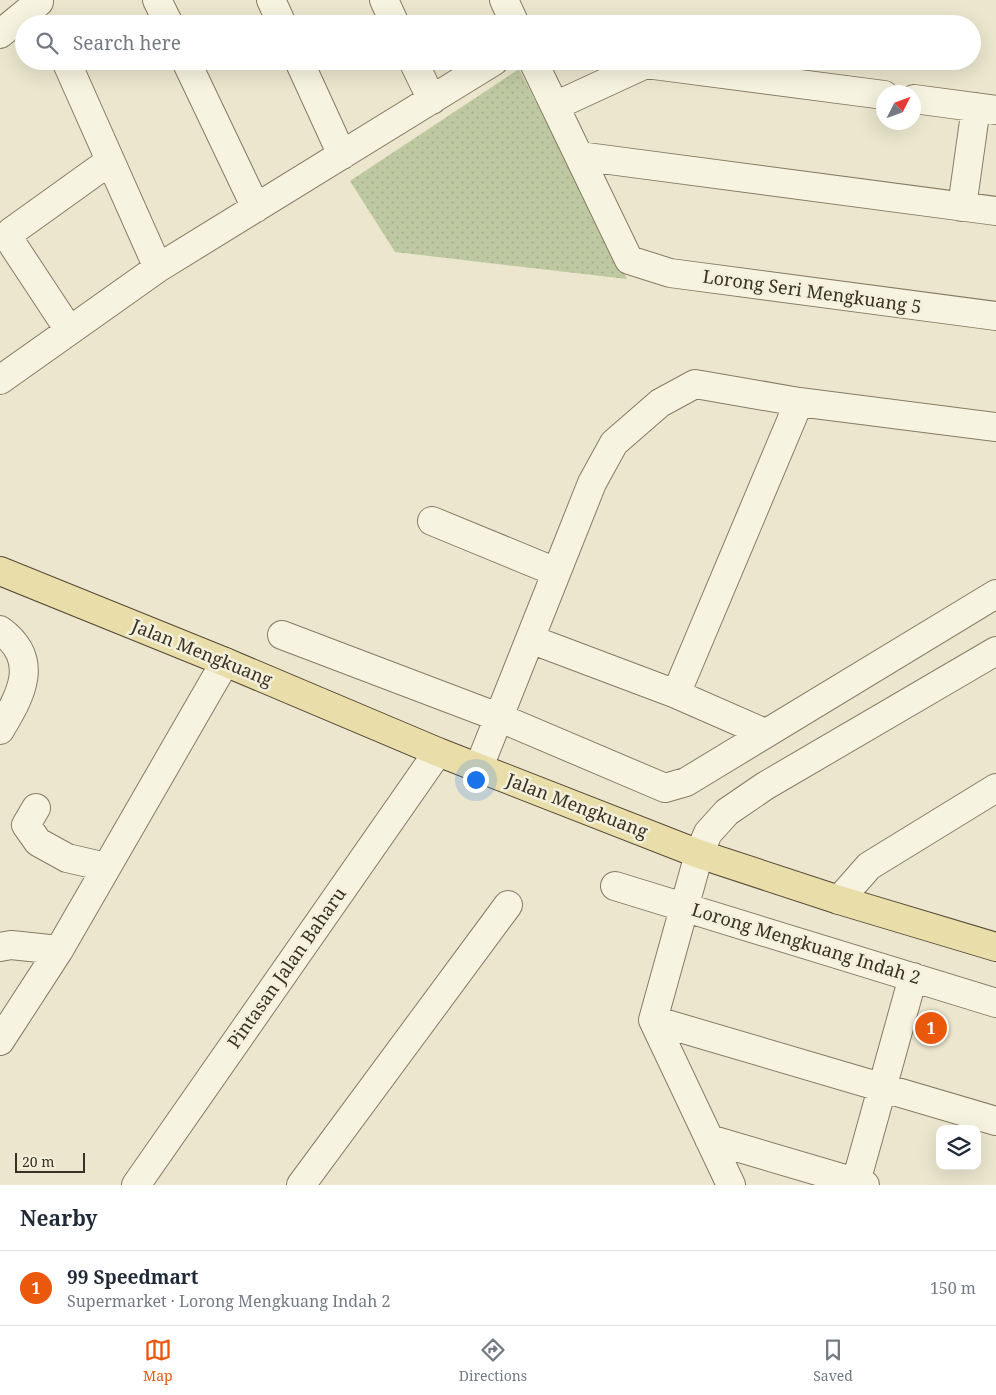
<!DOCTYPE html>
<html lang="en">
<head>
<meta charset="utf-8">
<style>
  body { margin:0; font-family:"Noto Serif",serif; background:#f6f6f7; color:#1f2937 }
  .controls { position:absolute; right:15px; bottom:15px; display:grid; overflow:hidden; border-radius:10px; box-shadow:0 5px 20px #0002 }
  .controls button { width:45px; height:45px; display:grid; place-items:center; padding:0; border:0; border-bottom:1px solid #e0e1e3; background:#fff; color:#1f2937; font:25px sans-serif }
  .compass { position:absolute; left:876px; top:85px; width:45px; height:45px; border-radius:50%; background:#fff; box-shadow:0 5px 20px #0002; rotate:48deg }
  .scale { position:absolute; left:15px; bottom:12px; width:70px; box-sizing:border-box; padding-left:5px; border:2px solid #393124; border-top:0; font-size:14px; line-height:18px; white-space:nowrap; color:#393124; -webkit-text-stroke:4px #f3f0dc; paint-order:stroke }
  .you { position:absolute; left:475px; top:779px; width:18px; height:18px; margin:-12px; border:4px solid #fff; border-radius:50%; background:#1a73e8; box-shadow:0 0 0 8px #1a73e833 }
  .badge { display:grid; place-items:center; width:32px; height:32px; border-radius:50%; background:#ea580c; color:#fff; font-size:16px; font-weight:700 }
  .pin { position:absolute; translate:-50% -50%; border:2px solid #fff; box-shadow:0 1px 5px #0006 }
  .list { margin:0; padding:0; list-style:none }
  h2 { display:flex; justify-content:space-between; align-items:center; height:65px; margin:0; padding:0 20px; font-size:21px }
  h2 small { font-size:16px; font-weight:400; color:#747a83 }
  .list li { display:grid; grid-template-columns:32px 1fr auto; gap:15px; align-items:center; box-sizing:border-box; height:75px; padding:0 20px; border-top:1px solid #e0e1e3 }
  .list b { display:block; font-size:19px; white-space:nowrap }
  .list p { margin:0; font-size:16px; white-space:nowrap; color:#747a83 }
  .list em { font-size:16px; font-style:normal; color:#747a83 }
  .icon { flex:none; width:28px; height:28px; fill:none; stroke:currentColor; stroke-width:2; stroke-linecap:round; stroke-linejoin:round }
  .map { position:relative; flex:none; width:996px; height:1185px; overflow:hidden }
  .search { position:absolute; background:#fff; box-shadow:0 5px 20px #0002; left:15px; right:15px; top:15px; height:55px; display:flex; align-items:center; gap:12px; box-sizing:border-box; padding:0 18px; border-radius:28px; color:#747a83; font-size:19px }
  .sheet { height:140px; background:#fff }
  nav { display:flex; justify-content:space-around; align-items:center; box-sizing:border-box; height:70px; border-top:1px solid #e0e1e3; background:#fff; font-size:14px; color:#747a83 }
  nav a { display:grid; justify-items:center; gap:2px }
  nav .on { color:#ea580c }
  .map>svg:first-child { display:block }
</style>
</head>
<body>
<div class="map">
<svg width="996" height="1185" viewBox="0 0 996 1185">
  <defs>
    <pattern id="park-dots" width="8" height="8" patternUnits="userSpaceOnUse" patternTransform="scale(1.25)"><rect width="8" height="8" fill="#bfc9a1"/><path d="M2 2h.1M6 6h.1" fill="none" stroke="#a5ad8a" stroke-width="1.8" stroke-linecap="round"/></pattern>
  </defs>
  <rect width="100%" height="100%" fill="#ebe6cd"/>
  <path fill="url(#park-dots)" d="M 519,69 L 627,279 L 395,252 L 350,181 Z"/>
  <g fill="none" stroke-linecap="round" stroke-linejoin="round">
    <defs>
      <path id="minor" d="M 157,0 L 169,24
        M 271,0 L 282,24
        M 384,0 L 395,24
        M 504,0 L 515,24
        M 0,34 L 39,2
        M 66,61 L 158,268
        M 186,61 L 256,208
        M 299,61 L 342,155
        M 413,61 L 432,100
        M 533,61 L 629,260 L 670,273 L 996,316
        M 914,99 L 996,110
        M 555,106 L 646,64 L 884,95
        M 579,156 L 996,211
        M 962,207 L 976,107
        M 69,330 L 9,239 L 11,232 L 110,161
        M 0,380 L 158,268 L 494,61
        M 432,521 L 556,572
        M 0,630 C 41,660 21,695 0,730
        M 282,635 L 498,717 L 665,788 L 686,782 L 996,594
        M 530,639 L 676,694 L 765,733
        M 676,694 L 799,402
        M 479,767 L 592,483 L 614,443 L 660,403 L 695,384 L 799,402 L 996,427
        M 36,808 L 26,825 L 38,842 L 67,858 L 106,867
        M 615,886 L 996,1003
        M 839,900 L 869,866 L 996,788
        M 0,947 L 11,945 L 59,950
        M 653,1020 L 996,1121
        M 0,1041 L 59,950 L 225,662
        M 709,1139 L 865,1185
        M 856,1182 L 913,977
        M 136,1185 L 438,752
        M 301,1185 L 508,905
        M 731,1185 L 653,1020 L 699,854 L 708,833 L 727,812 L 765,786 L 996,651"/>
      <path id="major" d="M 0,571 L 225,662 L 438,752 L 699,854 L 839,900 L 996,947"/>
    </defs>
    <use href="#minor" stroke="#877b62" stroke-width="30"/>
    <use href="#major" stroke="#564935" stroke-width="30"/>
    <use href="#minor" stroke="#f6f3e0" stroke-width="28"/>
    <use href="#major" stroke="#e9deaa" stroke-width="28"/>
  </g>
  <g text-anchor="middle" stroke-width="5" stroke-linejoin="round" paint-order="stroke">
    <g font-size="18" fill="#393124" stroke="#f3f0dc">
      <text transform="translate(812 292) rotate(8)" y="6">Lorong Seri Mengkuang 5</text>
      <text transform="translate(202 653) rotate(22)" y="6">Jalan Mengkuang</text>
      <text transform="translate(577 806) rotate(21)" y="6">Jalan Mengkuang</text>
      <text transform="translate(806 944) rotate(17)" y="6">Lorong Mengkuang Indah 2</text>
      <text transform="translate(287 968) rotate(-55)" y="6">Pintasan Jalan Baharu</text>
    </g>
  </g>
</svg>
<div class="controls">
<button><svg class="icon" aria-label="layers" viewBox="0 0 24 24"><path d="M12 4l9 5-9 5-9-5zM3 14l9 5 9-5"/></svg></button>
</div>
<svg class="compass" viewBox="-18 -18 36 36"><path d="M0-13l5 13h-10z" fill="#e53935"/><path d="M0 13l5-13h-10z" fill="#747a83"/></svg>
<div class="scale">20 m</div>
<div class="you"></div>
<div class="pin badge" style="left:931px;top:1028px">1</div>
<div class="search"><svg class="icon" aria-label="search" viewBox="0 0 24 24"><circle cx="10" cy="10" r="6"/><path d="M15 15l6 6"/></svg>Search here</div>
</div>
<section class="sheet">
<h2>Nearby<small></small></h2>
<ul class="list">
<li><span class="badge">1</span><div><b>99 Speedmart</b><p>Supermarket · Lorong Mengkuang Indah 2</p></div><em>150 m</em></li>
</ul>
</section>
<nav>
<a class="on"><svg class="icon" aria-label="map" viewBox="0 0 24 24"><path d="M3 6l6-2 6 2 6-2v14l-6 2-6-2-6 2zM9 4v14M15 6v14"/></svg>Map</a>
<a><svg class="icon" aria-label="directions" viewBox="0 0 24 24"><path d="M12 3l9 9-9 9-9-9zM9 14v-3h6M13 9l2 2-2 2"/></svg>Directions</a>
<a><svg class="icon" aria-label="saved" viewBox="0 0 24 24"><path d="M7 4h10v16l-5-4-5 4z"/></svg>Saved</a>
</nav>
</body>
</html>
